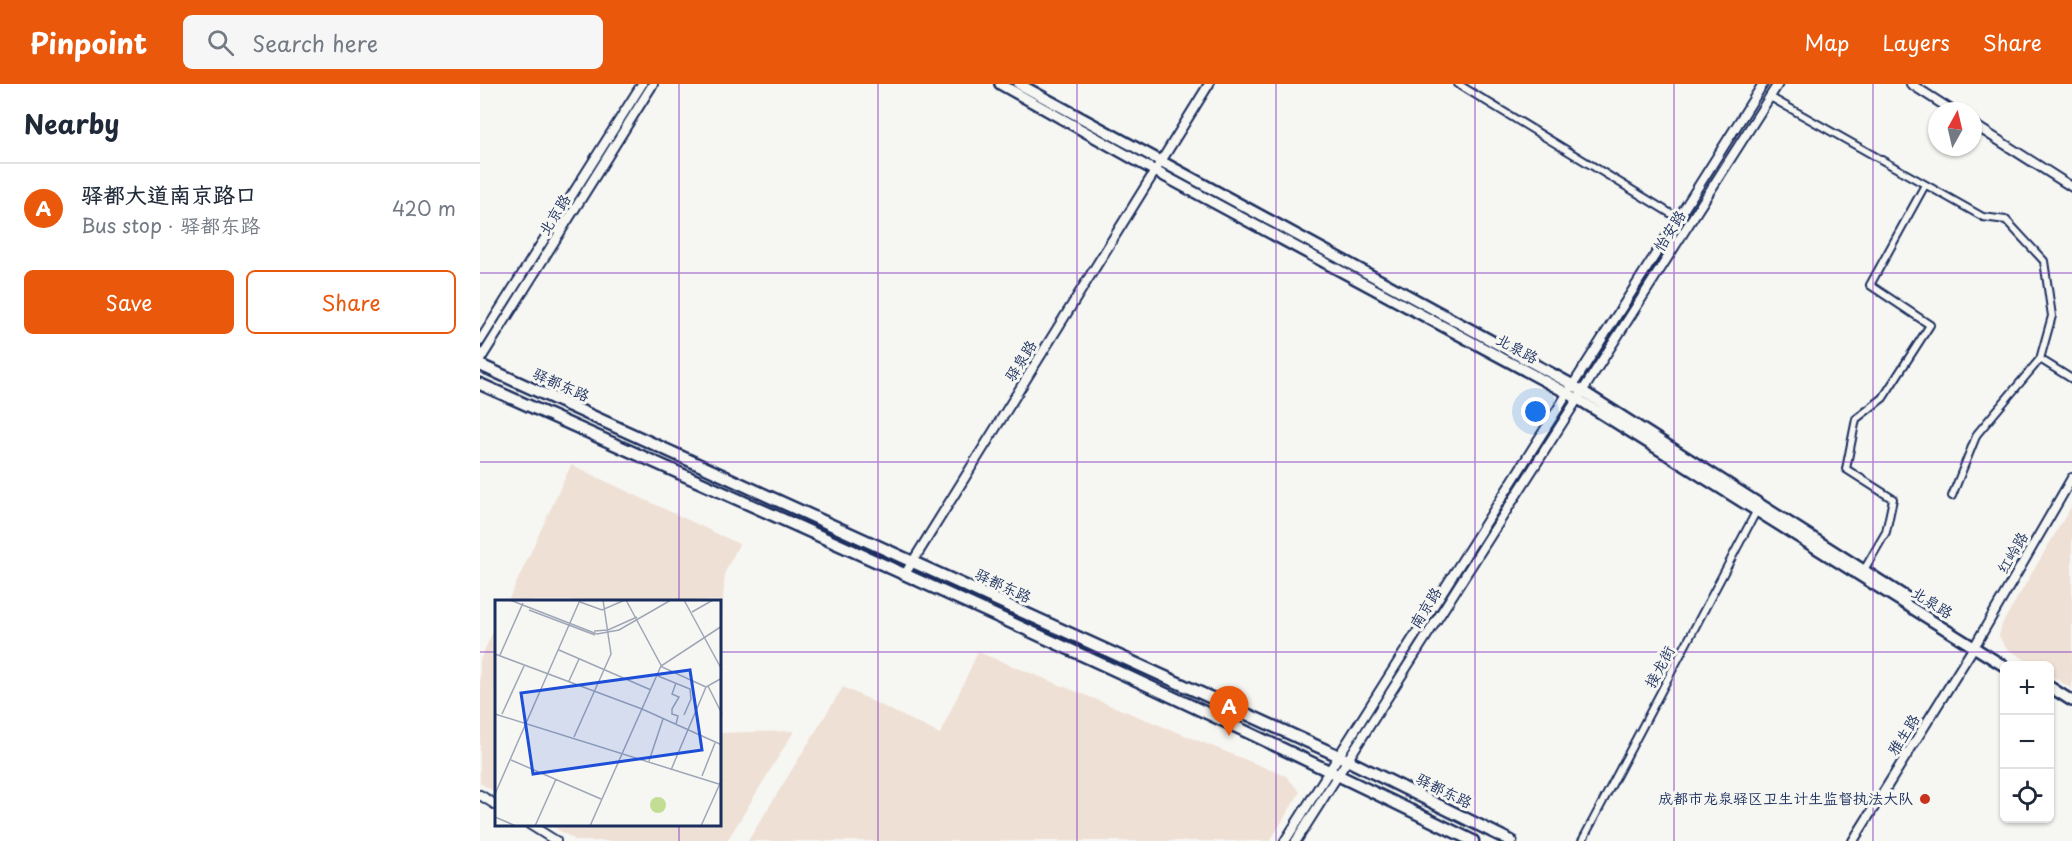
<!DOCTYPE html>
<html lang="en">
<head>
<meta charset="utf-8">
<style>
  body { margin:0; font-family:"Playpen Sans","LXGW WenKai TC",sans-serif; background:#f6f6f7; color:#1f2937 }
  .controls { position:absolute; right:18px; bottom:18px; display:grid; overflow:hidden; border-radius:9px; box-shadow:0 2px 4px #0004 }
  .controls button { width:54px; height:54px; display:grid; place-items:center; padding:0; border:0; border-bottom:2px solid #e0e1e3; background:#fff; color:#1f2937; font:30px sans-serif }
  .compass { position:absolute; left:1448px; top:18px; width:54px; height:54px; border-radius:50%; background:#fff; box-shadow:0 2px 4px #0004; rotate:8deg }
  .you { position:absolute; left:1056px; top:328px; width:21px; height:21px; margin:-15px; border:4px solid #fff; border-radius:50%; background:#1a73e8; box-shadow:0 0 0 9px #1a73e833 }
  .badge { display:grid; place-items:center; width:39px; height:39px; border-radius:50%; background:#ea580c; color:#fff; font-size:20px; font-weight:700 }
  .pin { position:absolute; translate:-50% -50px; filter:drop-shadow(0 2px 3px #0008) }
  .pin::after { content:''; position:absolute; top:32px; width:21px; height:18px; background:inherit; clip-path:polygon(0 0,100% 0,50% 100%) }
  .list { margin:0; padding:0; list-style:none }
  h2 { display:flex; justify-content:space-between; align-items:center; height:78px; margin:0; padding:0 24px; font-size:26px }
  h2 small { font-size:20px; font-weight:400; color:#747a83 }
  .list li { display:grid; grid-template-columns:39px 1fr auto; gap:18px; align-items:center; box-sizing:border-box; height:90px; padding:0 24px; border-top:2px solid #e0e1e3 }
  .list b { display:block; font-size:22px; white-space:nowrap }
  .list p { margin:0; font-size:20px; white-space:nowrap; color:#747a83 }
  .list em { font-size:20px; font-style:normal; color:#747a83 }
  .actions { display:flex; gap:12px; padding:18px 24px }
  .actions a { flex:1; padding:14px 0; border:2px solid #ea580c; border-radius:9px; text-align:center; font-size:21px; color:#ea580c }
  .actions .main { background:#ea580c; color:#fff }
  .icon { flex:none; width:33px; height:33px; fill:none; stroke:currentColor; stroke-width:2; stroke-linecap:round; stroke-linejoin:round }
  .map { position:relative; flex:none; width:1592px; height:757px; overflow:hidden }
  header { display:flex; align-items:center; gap:36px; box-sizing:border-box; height:84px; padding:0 30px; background:#ea580c; color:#fff }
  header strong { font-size:28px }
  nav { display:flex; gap:33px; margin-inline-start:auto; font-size:21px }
  .search { width:420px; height:54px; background:#f6f6f7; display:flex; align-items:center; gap:15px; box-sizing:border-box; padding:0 21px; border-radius:9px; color:#747a83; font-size:22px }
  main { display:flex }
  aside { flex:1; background:#fff }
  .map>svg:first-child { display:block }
</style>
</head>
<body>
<header>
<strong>Pinpoint</strong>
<div class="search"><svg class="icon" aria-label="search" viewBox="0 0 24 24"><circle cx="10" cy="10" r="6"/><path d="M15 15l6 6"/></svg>Search here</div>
<nav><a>Map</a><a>Layers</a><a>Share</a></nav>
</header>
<main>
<aside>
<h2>Nearby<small></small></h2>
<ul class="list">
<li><span class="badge">A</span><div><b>驿都大道南京路口</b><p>Bus stop · 驿都东路</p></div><em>420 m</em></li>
</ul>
<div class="actions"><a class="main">Save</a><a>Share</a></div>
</aside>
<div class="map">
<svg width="1592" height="757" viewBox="0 0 1592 757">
  <rect width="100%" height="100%" fill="#f6f6f2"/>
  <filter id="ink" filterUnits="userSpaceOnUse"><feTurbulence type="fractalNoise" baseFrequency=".0167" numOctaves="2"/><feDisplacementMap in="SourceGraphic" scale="12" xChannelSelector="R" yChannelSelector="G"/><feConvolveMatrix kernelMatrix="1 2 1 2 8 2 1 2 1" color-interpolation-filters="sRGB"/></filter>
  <g filter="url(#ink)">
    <path fill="#efe0d5" d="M 91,381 L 259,460 L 245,488 L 241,543 L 240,517 L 28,517 Z
      M 1592,421 L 1592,605 L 1570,591 L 1570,582 L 1554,581 L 1526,564 L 1519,552 L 1522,540 Z
      M 16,541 L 16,709 L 0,699 L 0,576 Z
      M 498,568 L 806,692 L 820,708 L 790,757 L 268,757 L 363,603 L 460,650 Z
      M 314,647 L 247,757 L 97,757 L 70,741 L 240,740 L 240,649 Z"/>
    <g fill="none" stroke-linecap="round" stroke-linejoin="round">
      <defs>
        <path id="minor" d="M 978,0 L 1198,134
          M 1290,13 L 1503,133 L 1526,136 L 1564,177 L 1572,232 L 1560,275 L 1497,350 L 1472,412
          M 1560,275 L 1592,295
          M 1384,486 L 1406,448 L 1413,415 L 1366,385 L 1376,335 L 1403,314 L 1450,241 L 1390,201 L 1445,101
          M 1102,757 L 1277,426"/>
        <path id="tertiary" d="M 1431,0 L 1473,27
          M 1493,40 L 1592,103
          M 0,257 L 162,0
          M 0,276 L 173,0
          M 425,490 L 729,0
          M 0,711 L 16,721
          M 49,740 L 76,757
          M 805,757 L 1283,0
          M 816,757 C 975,504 1139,253 1298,0
          M 1373,757 L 1497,558 L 1592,394"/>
        <path id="secondary" d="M 520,0 L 675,87 L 1098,315 L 1524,582
          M 539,0 L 1093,301 L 1426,513
          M 1570,603 L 1592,617"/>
        <path id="trunk" d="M 0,281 L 859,672 L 1031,757
          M 0,300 C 333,449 667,596 993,757"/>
      </defs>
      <use href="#minor" stroke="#1b2f5e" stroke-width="10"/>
      <use href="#tertiary" stroke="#1b2f5e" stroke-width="12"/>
      <use href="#secondary" stroke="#1b2f5e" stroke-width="14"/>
      <use href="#trunk" stroke="#1b2f5e" stroke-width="15"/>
      <use href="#minor" stroke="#f6f6f2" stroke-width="6"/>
      <use href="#tertiary" stroke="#f6f6f2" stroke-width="8"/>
      <use href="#secondary" stroke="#f6f6f2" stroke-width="9"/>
      <use href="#trunk" stroke="#f6f6f2" stroke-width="10"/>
    </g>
  </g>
  <path fill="none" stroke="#7b2cbf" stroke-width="1.5" stroke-opacity="0.55" d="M 199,0 L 199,517M 398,0 L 398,757M 597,0 L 597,757M 796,0 L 796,757M 995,0 L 995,757M 1194,0 L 1194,757M 1393,0 L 1393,757M 0,189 L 1592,189M 0,378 L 1592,378M 0,568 L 16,568M 240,568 L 1592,568M 199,740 L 199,757"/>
  <circle fill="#c8321e" stroke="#f6f6f2" stroke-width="2" cx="1445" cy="715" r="6"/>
  <g text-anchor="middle" stroke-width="6" stroke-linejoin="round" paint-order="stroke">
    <g font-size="15" fill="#1b2f5e" stroke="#f6f6f2">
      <text transform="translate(75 131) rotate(-58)" y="5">北京路</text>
      <text transform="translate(1190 147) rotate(-58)" y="5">怡安路</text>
      <text transform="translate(1037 265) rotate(28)" y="5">北泉路</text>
      <text transform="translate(541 277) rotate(-58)" y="5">驿泉路</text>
      <text transform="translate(81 301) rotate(24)" y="5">驿都东路</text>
      <text transform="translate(1533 469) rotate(-60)" y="5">红岭路</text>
      <text transform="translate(523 502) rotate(25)" y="5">驿都东路</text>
      <text transform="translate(1452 519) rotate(32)" y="5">北泉路</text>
      <text transform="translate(946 524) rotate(-58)" y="5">南京路</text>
      <text transform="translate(1180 583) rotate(-62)" y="5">接龙街</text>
      <text transform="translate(1424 651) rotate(-58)" y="5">雅生路</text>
      <text transform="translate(964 707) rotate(26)" y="5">驿都东路</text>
    </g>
    <g font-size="15" fill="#1b2f5e" stroke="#f6f6f2" text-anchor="end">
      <text x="1433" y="720">成都市龙泉驿区卫生计生监督执法大队</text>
    </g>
  </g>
  <g transform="translate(15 516)">
    <rect width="226" height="226" fill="#f6f6f2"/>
    <path d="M155 205a8 8 0 1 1 16 0a8 8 0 1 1-16 0Z" fill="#c2dd94"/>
    <path fill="none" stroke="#9ea6b7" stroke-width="1.5" d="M 15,0 L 102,34 L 124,30 L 176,0M 131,0 L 167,67 L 211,87M 189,0 L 227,70M 85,2 L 107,10 L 130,0M 34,10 L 100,35M 197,12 L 218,0M 99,31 L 113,30 L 142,17M 64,50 L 156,90M 0,54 L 147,109 L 227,145M 5,55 L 28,3M 163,76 L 195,89 L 196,99 L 189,115M 74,81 L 84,59M 213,86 L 227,114M 0,114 L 227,185M 7,114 L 29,66M 181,124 L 183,116 L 177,114 L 177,109 L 184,97 L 177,94 L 181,83M 79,137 L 116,54 L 108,0M 16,160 L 106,199M 154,161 L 168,119M 176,170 L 211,87 L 227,78M 207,176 L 220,143M 0,194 L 85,0M 0,217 L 21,226M 40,226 L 61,179M 95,226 L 166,66 L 227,26M 206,226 L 227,179"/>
    <path fill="#1d4ed8" fill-opacity="0.15" stroke="#1d4ed8" stroke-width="3" d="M 195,70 L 207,150 L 38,174 L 26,93 Z"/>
    <rect width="226" height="226" fill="none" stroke="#1b2f5e" stroke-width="3"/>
  </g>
</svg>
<div class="controls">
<button>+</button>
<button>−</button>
<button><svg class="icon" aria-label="locate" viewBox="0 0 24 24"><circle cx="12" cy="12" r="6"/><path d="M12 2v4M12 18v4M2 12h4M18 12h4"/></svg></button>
</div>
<svg class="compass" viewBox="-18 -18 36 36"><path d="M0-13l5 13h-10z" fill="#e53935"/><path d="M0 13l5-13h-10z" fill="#747a83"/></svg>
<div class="you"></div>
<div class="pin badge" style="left:749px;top:652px">A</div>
</div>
</main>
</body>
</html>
